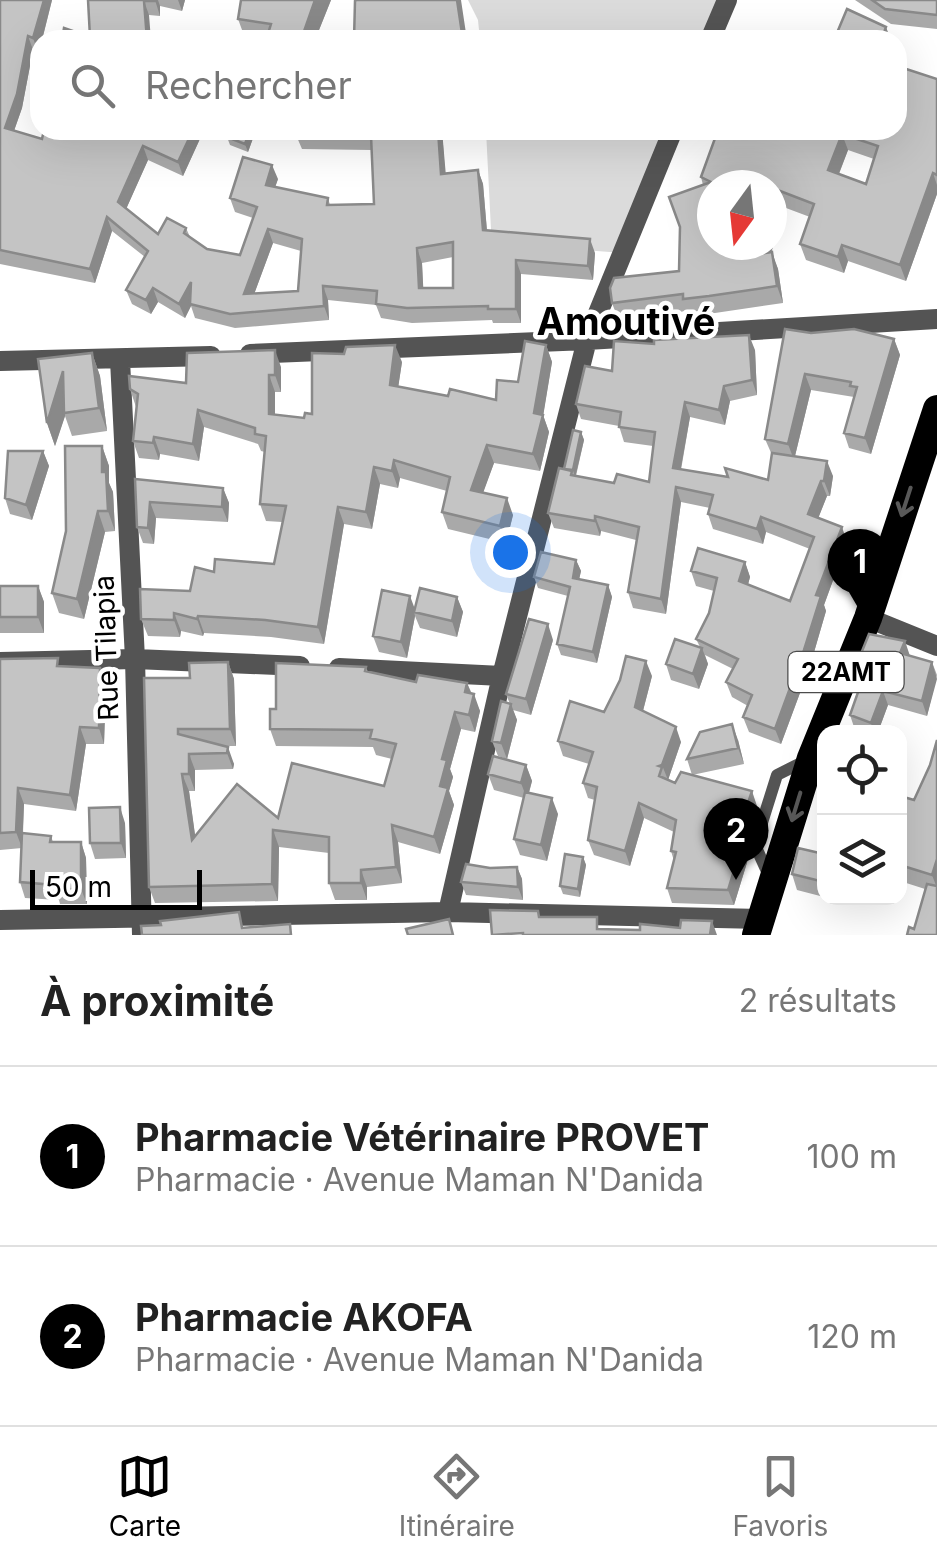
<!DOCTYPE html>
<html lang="fr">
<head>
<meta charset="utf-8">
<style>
  body { margin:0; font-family:Inter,sans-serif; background:#f2f2f2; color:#222 }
  .controls { position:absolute; right:30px; bottom:30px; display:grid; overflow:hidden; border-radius:20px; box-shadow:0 10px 40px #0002 }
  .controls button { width:90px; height:90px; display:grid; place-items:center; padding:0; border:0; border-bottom:2px solid #e0e0e0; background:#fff; color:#222; font:50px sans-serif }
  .compass { position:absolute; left:697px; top:170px; width:90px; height:90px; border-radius:50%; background:#fff; box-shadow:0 10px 40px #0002; rotate:195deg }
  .scale { position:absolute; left:30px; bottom:25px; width:172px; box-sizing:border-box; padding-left:10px; border:5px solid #000; border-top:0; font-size:28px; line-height:35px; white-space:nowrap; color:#000; -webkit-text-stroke:8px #fff; paint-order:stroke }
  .you { position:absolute; left:510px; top:552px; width:35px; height:35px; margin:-25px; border:8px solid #fff; border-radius:50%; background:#1a73e8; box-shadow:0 0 0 15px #1a73e833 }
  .badge { display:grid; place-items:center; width:65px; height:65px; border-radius:50%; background:#000; color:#fff; font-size:32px; font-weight:700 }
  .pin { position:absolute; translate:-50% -82px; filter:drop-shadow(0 2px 5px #0008) }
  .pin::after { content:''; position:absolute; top:52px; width:35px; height:30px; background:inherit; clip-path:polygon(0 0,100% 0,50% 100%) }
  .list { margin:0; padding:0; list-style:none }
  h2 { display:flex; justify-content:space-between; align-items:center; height:130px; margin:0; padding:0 40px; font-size:42px }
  h2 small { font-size:32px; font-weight:400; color:#767676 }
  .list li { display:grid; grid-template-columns:65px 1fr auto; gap:30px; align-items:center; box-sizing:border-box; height:180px; padding:0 40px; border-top:2px solid #e0e0e0 }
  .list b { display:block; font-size:38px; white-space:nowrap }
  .list p { margin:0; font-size:32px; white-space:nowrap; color:#767676 }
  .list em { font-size:32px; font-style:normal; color:#767676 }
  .icon { flex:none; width:55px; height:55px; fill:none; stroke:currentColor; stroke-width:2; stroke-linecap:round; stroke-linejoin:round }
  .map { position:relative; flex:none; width:937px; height:935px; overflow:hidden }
  .search { position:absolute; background:#fff; box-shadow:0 10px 40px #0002; left:30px; right:30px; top:30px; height:110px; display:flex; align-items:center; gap:25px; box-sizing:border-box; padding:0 35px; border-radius:30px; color:#767676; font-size:38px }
  .sheet { height:490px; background:#fff }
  nav { display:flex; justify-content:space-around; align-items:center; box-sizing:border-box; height:140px; border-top:2px solid #e0e0e0; background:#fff; font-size:28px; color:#767676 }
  nav a { display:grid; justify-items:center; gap:5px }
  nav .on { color:#000 }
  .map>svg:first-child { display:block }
</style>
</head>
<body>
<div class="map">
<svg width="937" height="935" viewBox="0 0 937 935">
  <rect width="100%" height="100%" fill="#fff"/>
  <path fill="#dbdbdb" d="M 468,0 L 729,0 L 712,40 L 480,40 L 478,20 Z
    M 486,130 L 674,130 L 623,253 L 518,245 L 491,230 Z"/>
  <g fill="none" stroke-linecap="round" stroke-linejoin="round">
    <path stroke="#545454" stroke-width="12" d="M 770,878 L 755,845 L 777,775 L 809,759"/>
    <path stroke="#545454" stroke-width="20" d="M 710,40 L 727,0
      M 250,354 L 587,340 L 937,319
      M 120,360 L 135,659 L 142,935
      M 0,361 L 211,356
      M 868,618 L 937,646
      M 0,662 L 135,659 L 300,666
      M 339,668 L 502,676
      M 448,912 L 502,676 L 587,340 L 673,130
      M 0,920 L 448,912 L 761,919"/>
    <path stroke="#000" stroke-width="28" d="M 756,935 L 811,758 L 868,618 L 937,409"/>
  </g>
  <path fill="#a9a9a9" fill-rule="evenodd" d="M 0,0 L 52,0 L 42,40 L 40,40 L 38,52 L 33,50 L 22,108 L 14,131 L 42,139 L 204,130 L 183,176 L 148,160 L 126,209 L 158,234 L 186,228 L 190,237 L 207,249 L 240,255 L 253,218 L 235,212 L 230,198 L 278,179 L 275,187 L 328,198 L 330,205 L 374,204 L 371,150 L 302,149 L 296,135 L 442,130 L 445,173 L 478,170 L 483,184 L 487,230 L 595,253 L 593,280 L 521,274 L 521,323 L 493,323 L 492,320 L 412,323 L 381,318 L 376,305 L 328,300 L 329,320 L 235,328 L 195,318 L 191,306 L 185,318 L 158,302 L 151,314 L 132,304 L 126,290 L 145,257 L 112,231 L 95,283 L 0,264 ZM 273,243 L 301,251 L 298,291 L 254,294 ZM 453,257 L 453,288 L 423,288 L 422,263 Z
    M 88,0 L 185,0 L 182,11 L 160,6 L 160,16 L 149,15 L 90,37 Z
    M 241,0 L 331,0 L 315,40 L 255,40 L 245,38 L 238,19 Z
    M 855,0 L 937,0 L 937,29 L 891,24 Z
    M 937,79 L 937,194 L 906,281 L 848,261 L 844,273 L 806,260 L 800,244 L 810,217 L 786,208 L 771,252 L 778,269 L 783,303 L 715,313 L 689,315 L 687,311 L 618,319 L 612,303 L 679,271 L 703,185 L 701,177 L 784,136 ZM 848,150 L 874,159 L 866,184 L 839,174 Z
    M 230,130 L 256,130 L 248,152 L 230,145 L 227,137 Z
    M 442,130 L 481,130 L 481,131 L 444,136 Z
    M 811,333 L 894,339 L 900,355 L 871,454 L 849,448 L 844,433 L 854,397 L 811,390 L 795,456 L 833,476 L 830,496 L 827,496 L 818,518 L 847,542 L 824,605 L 826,611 L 810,666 L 781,744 L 749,732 L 743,717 L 748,706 L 732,697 L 726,682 L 733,669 L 705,655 L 708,664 L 699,689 L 671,680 L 666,664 L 700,647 L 696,639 L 709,613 L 714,591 L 696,586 L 691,571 L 745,562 L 750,577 L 748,584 L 790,601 L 810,549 L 766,532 L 763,544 L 713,529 L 708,514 L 710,508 L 681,502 L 666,614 L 633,608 L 628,592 L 636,540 L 601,531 L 600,536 L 554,528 L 548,513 L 564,469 L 581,432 L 584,440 L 576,476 L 614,483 L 649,482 L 653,446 L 624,442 L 619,426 L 581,419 L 576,404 L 612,371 L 654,344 L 755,350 L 757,395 L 730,401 L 725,425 L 690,417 L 681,470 L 728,477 L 768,480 L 772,455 L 765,439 Z
    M 546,345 L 552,362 L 543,415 L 549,432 L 540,471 L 494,463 L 483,492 L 513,515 L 506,543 L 448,529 L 442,512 L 447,491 L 400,478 L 398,488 L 380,484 L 372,529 L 344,524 L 324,644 L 271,637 L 204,633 L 203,636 L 181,631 L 180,637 L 148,636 L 141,619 L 190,591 L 214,572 L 274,564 L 282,522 L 266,521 L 260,504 L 265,452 L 261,451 L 258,444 L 204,427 L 199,461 L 160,454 L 159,460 L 139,458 L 133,441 L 136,407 L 130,389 L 186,383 L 281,367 L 281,392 L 275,392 L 275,414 L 304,418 L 402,362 L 398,387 L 448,396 L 496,400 L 518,382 Z
    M 92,353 L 100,376 L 107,431 L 72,436 L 65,416 L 55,446 L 47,423 Z
    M 102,446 L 109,466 L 109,483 L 113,492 L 115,531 L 105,532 L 84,619 L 59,613 L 52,593 L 66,531 Z
    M 43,451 L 49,466 L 32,520 L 10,514 L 5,498 Z
    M 135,479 L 223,488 L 229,503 L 228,522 L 156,518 L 154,544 L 143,543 L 137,527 Z
    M 576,560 L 581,571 L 579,579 L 608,585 L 612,597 L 597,663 L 561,655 L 557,644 L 568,596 L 538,588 L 534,577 Z
    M 0,586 L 38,586 L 44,602 L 44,633 L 0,633 Z
    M 457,597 L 463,612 L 457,637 L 420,628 L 415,616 L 407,658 L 379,652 L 373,636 L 415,609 Z
    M 553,640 L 531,715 L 513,710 L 517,720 L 507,759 L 498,756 L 492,741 L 510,704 L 506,694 Z
    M 910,656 L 932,662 L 937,675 L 927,716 L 888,705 L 878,732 L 862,732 L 855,730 L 850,715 L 859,688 L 855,677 Z
    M 0,659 L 61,666 L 100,668 L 106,684 L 104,744 L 86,744 L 76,811 L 24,804 L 23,834 L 51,836 L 53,842 L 81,842 L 86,858 L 87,904 L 60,904 L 59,900 L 25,898 L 20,882 L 22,848 L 0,850 Z
    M 228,662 L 234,679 L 236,746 L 224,746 L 234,764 L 233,769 L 195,770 L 195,791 L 189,791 L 195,836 L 278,818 L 384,786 L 392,759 L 376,755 L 373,747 L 276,746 L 270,729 L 276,709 L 366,667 L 368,672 L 416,682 L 467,683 L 480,711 L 475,732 L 461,729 L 450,769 L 453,777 L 449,791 L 454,805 L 440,854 L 398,842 L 402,883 L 367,887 L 367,900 L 335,900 L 329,883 L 329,853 L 279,847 L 278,901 L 155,903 L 149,887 L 144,678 L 190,678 Z
    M 652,676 L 643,711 L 681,742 L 668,780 L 757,806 L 745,842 L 749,856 L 734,905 L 672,903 L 667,888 L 674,861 L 671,851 L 674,832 L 644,818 L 630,866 L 594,855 L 588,840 L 595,800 L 588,798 L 583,783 L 589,764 L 563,756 L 558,741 L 604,712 Z
    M 738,740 L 744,764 L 692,775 L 687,759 Z
    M 937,740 L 937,935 L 914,929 L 925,889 L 900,881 L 900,796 L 914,800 L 930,765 Z
    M 526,765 L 532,781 L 529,793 L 558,814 L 547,861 L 520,855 L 514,839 L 524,798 L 494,790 L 488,774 Z
    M 125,823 L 126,858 L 95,859 L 90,843 Z
    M 824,854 L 824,897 L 797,890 L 792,874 Z
    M 583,857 L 586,865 L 580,897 L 563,894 L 560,886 Z
    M 517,867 L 522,879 L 523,900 L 466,895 L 461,882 L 490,868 Z"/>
  <path fill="#898989" d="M 44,0 L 52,0 L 42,40 L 40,40 L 38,52 L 33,38 Z
    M 155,0 L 158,0 L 160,6 L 160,16 Z
    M 178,0 L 185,0 L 182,11 Z
    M 315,0 L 331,0 L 315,40 L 301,40 Z
    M 457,0 L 461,0 L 467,40 L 463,40 Z
    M 144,1 L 149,15 L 151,40 L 147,40 Z
    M 886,27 L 891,40 L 881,40 Z
    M 28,36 L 33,50 L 22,108 L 10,142 L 5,128 Z
    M 193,130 L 204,130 L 183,176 L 178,162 Z
    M 250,130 L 256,130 L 248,152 L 245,144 Z
    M 438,130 L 442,130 L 447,188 L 441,174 Z
    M 842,134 L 848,150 L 834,186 L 828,170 Z
    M 143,146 L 148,160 L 123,216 L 118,202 Z
    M 272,165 L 278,179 L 271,199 L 266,185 Z
    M 478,170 L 483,184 L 488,244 L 483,230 Z
    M 933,173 L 937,185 L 937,194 L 906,281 L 900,265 Z
    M 780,191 L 786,208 L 765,271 L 759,254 L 762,245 L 772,245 L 772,216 Z
    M 107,217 L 112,231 L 95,283 L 90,269 Z
    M 268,229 L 273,243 L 249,308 L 244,294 Z
    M 590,239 L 595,253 L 593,280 L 588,266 Z
    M 842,245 L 848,261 L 844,273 L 838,257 Z
    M 417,248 L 422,263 L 424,302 L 419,288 Z
    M 772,252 L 778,269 L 783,303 L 777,286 Z
    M 516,260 L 521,274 L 521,323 L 516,309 Z
    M 191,282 L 196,296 L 185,318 L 179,304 Z
    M 323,286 L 328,300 L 329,320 L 324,306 Z
    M 153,288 L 158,302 L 151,314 L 146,300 Z
    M 749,335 L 755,350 L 757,395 L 752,380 Z
    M 894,339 L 900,355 L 871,454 L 865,438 Z
    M 395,345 L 402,362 L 396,402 L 390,385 Z
    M 546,345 L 552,362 L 543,417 L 543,415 L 549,432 L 540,471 L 533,454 L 534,413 Z
    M 275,350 L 281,367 L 281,392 L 275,375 Z
    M 92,353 L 100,376 L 107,431 L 99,408 Z
    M 63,371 L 65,416 L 55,446 L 47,423 Z
    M 805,374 L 811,390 L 794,460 L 788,444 Z
    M 269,375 L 275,392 L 275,431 L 269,414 Z
    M 724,386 L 730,401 L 725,425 L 719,410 Z
    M 685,402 L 690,417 L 678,484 L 673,468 Z
    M 198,410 L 204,427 L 199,461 L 193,444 Z
    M 581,432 L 584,440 L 575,478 L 573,470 Z
    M 154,437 L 160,454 L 159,460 L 153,443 Z
    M 487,445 L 494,463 L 478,507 L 471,490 Z
    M 102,446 L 109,466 L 109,483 L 113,492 L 115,531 L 108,511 L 102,472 Z
    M 43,451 L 49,466 L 32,520 L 26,505 Z
    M 394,460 L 400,478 L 398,488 L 392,471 Z
    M 827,461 L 833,476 L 830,496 L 824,481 Z
    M 374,467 L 380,484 L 372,529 L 366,512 Z
    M 821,481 L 827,496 L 814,529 L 808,514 Z
    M 676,487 L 681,502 L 666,614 L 661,599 Z
    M 223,488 L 229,503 L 228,522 L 222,507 Z
    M 507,498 L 513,515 L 506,543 L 500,526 Z
    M 150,502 L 156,518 L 154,544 L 148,528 Z
    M 338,507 L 344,524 L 324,644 L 318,627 Z
    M 98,511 L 105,532 L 84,619 L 77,599 Z
    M 595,516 L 601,531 L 600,536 L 595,521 Z
    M 761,517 L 766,532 L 763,544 L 757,529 Z
    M 842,527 L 847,542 L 824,605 L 826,611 L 810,666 L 781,744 L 775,729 L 816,595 Z
    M 576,560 L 581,571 L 577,589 L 573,578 Z
    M 745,562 L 750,577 L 745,596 L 739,581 Z
    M 608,585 L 612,597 L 597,663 L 593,652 Z
    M 38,586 L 44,602 L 44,633 L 38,617 Z
    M 410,596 L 416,612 L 414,612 L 415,616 L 407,658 L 401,642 Z
    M 457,597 L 463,612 L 457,637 L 452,621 Z
    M 174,613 L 181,631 L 180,637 L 174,620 Z
    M 198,616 L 204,633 L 203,636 L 197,619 Z
    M 548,624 L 553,640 L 531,715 L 526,699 Z
    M 905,641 L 910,656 L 900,653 Z
    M 702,648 L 708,664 L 699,689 L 693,674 Z
    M 646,661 L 652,676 L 640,722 L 635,707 Z
    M 228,662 L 234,679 L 236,746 L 230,729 Z
    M 932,662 L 937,679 L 927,716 L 922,701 Z
    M 100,668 L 106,684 L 104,744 L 99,728 Z
    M 467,683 L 473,698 L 474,694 L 480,711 L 475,732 L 469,715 L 465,692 Z
    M 883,691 L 888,705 L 878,732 L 874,732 L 871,723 Z
    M 511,704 L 517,720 L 507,759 L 501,743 Z
    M 455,712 L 461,729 L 450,769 L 453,777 L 449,791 L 454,805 L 440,854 L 434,837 L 442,759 Z
    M 732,724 L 738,740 L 744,764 L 738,748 Z
    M 80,727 L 86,744 L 76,811 L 70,795 Z
    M 676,727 L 681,742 L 668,780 L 662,765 Z
    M 228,747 L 234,764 L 233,769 L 227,753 Z
    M 189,754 L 195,770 L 195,791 L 189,774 Z
    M 526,765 L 532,781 L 527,799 L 521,783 Z
    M 182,774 L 189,791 L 198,856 L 192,840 Z
    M 18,788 L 24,804 L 22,848 L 16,832 Z
    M 752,791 L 757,806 L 745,842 L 749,856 L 734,905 L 728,890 L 740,827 Z
    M 552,798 L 558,814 L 547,861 L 541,845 Z
    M 639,803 L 644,818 L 630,866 L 625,851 Z
    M 120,807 L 125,823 L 126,858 L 121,843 Z
    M 392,825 L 398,842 L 402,883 L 396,867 Z
    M 273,830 L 279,847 L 278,901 L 272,884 Z
    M 81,842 L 86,858 L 87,904 L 81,889 Z
    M 583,857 L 586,865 L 580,897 L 578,889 Z
    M 937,859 L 937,888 L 932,875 Z
    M 517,867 L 522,879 L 523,900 L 518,887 Z
    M 361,870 L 367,887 L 367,900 L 361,883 Z
    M 712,921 L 717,935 L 710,935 Z"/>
  <path fill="#c4c4c4" stroke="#898989" stroke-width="2.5" fill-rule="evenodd" d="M 0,0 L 44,0 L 33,38 L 28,36 L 17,94 L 5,128 L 42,139 L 44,130 L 193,130 L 178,162 L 143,146 L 118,202 L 158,234 L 167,218 L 186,228 L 184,233 L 207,249 L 240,255 L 257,207 L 230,198 L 243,157 L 272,165 L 266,185 L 328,198 L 327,205 L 374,204 L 371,136 L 296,135 L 296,130 L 438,130 L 441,174 L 478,170 L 483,230 L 590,239 L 588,266 L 516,260 L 516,309 L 488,309 L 488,306 L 407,308 L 376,304 L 377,291 L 323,286 L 324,306 L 230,314 L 190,304 L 191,282 L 179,304 L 153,288 L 146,300 L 126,290 L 148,251 L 107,217 L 90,269 L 0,250 ZM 268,229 L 302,239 L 298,291 L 244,294 ZM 453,242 L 453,288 L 419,288 L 417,248 Z
    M 88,0 L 155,0 L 155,1 L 144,1 L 147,40 L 62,40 L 64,28 L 90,37 Z
    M 241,0 L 315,0 L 301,40 L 266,40 L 271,24 L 238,19 Z
    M 357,0 L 457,0 L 463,40 L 354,40 L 355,1 Z
    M 872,0 L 937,0 L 937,15 L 885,9 Z
    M 847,9 L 886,27 L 881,40 L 834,40 Z
    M 897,66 L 937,79 L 937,175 L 933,173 L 900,265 L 842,245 L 838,257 L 800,244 L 814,204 L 780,191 L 772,216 L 772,185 L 712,185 L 712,245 L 762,245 L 759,254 L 772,252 L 777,286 L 709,296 L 683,299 L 683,294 L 612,303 L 610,288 L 614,278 L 679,271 L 680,227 L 669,197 L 711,182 L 701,177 L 718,130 L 767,130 L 784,136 L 787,130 L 897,130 ZM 842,134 L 878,146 L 866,184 L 828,170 Z
    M 230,130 L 250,130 L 245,144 L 227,137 Z
    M 785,329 L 811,333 L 854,329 L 894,339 L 865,438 L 844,433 L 857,387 L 850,386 L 851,382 L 805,374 L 788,444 L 765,439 Z
    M 749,335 L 752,380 L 724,386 L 719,410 L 685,402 L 673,468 L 728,477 L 725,468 L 768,480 L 772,453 L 827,461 L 824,481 L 821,481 L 808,514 L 842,527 L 816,595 L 821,596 L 804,650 L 775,729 L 743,717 L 752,695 L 726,682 L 738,659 L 696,639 L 709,613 L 717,578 L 691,571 L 698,548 L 745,562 L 739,581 L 790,601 L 814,537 L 761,517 L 757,529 L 708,514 L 713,495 L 676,487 L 661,599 L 628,592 L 639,527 L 595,516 L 595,521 L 548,513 L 559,468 L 572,471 L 571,475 L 614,483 L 617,474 L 649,482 L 655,432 L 619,427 L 621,412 L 576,404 L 585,366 L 612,371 L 614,341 L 654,344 L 654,340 Z
    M 525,341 L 546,345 L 534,413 L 543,415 L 533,454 L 487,445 L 471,490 L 507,498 L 500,526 L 442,512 L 450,477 L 394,460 L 392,471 L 374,467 L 366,512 L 338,507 L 318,627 L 265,620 L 198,616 L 197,619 L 174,613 L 174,620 L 141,619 L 140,589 L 190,591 L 195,567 L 214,572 L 215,559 L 274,564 L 286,506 L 260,504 L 266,436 L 255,434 L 255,428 L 198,410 L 193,444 L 154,437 L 153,443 L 133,441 L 138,394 L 130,389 L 129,376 L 186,383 L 187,353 L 275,350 L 275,375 L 269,375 L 269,414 L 304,418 L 305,413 L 312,414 L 312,353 L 344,354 L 346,347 L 395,345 L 390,385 L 448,396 L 450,389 L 496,400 L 497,380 L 518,382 Z
    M 92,353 L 99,408 L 64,413 L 63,371 L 47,423 L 38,359 Z
    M 573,430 L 581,432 L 573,470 L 564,469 Z
    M 65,446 L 102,446 L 102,472 L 106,472 L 108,511 L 98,511 L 77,599 L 52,593 L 66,531 Z
    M 8,451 L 43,451 L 26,505 L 5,498 Z
    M 135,479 L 223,488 L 222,507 L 150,502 L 148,528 L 137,527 Z
    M 541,552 L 576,560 L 573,578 L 608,585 L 593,652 L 557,644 L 570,587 L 534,577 Z
    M 0,586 L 38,586 L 38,617 L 0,617 Z
    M 420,588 L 457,597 L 452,621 L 414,612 Z
    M 382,590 L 410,596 L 401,642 L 373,636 Z
    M 529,619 L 548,624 L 526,699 L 506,694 Z
    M 869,634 L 905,641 L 900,653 L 932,662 L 922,701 L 883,691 L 871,723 L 850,715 L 863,678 L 855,677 L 858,661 Z
    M 675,639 L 702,648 L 693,674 L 666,664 Z
    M 626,656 L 646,661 L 635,707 L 676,727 L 662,765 L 659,766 L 662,767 L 659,776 L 675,783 L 681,772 L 752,791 L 740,827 L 743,841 L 728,890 L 667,888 L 676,852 L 671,851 L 676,820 L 639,803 L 625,851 L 588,840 L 597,787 L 583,783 L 593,752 L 558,741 L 570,701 L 604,712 L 620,680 Z
    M 58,658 L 57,666 L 100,668 L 99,728 L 80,727 L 70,795 L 18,788 L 16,832 L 0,833 L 0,659 Z
    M 228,662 L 230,729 L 178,729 L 178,734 L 228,747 L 227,753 L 189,754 L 189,774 L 182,774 L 192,840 L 237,784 L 278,818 L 292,763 L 384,786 L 396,744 L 370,738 L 372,730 L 270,729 L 270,709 L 276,709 L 276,663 L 366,667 L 365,671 L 416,682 L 418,675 L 467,683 L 465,692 L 474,694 L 469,715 L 455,712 L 442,759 L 447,760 L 440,786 L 448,788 L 434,837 L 392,825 L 396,867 L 361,870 L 361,883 L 329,883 L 329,837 L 273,830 L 272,884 L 149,887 L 144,678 L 190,678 L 189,663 Z
    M 501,701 L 511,704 L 501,743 L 492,741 Z
    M 732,724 L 738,748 L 687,759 L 700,732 Z
    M 937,740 L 937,859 L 932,875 L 900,865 L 900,796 L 914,800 L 930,765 Z
    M 493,756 L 526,765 L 521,783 L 488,774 Z
    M 525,792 L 552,798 L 541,845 L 514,839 Z
    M 120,807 L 121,843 L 90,843 L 89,808 Z
    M 22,833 L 51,836 L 50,842 L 81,842 L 81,889 L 54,889 L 54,885 L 20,882 Z
    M 798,848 L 824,854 L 824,882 L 792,874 Z
    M 565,854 L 583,857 L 578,889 L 560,886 Z
    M 466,864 L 490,868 L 517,867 L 518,887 L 461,882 Z
    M 927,884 L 937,886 L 937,935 L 907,935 L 909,927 L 914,929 Z
    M 490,910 L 538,911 L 539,917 L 597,917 L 597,929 L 640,930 L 640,924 L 680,928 L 681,920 L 712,921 L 710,935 L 523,935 L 523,933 L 492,935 Z
    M 239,912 L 242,928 L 290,924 L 291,935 L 142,935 L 141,926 L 161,925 L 160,921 Z
    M 449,919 L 453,935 L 408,935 L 406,929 Z"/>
  <defs><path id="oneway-shaft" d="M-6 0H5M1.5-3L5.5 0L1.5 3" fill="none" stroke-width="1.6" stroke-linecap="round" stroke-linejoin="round" transform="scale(2.5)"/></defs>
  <g stroke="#595959">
    <use href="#oneway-shaft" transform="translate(906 502) rotate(108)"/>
    <use href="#oneway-shaft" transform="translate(796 807) rotate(107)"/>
  </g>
  <g text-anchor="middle" stroke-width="9" stroke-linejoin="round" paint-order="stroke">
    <rect fill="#fff" stroke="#4c4c4c" stroke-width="2.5" x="788.5" y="652" width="115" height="40" rx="8"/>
    <g font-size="25" font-weight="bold" fill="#000">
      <text x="846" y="681">22AMT</text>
    </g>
    <g font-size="28" fill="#000" stroke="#fff">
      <text transform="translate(106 648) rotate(-92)" y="10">Rue Tilapia</text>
    </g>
    <g font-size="38" font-weight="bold" fill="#000" stroke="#fff">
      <text x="626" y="335">Amoutivé</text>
    </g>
  </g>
</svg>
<div class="controls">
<button><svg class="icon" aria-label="locate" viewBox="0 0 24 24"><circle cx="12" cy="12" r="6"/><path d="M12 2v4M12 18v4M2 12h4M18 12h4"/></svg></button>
<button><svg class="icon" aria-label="layers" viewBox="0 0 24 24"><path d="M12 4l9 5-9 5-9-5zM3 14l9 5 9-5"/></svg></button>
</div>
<svg class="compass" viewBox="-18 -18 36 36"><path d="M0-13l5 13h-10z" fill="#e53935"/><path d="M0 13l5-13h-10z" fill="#767676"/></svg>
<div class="scale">50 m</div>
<div class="you"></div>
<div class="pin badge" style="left:860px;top:611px">1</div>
<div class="pin badge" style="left:736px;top:880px">2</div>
<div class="search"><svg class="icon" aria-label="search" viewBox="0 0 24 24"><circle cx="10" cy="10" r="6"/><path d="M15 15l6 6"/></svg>Rechercher</div>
</div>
<section class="sheet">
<h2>À proximité<small>2 résultats</small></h2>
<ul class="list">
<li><span class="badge">1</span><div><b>Pharmacie Vétérinaire PROVET</b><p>Pharmacie · Avenue Maman N'Danida</p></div><em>100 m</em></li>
<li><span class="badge">2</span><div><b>Pharmacie AKOFA</b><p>Pharmacie · Avenue Maman N'Danida</p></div><em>120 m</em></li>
</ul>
</section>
<nav>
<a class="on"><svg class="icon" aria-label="map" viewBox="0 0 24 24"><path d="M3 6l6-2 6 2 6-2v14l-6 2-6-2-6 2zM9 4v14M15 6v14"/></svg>Carte</a>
<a><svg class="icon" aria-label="directions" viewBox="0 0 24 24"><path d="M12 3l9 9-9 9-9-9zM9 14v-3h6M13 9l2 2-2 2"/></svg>Itinéraire</a>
<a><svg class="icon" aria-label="saved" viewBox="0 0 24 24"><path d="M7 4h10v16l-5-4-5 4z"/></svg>Favoris</a>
</nav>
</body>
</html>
